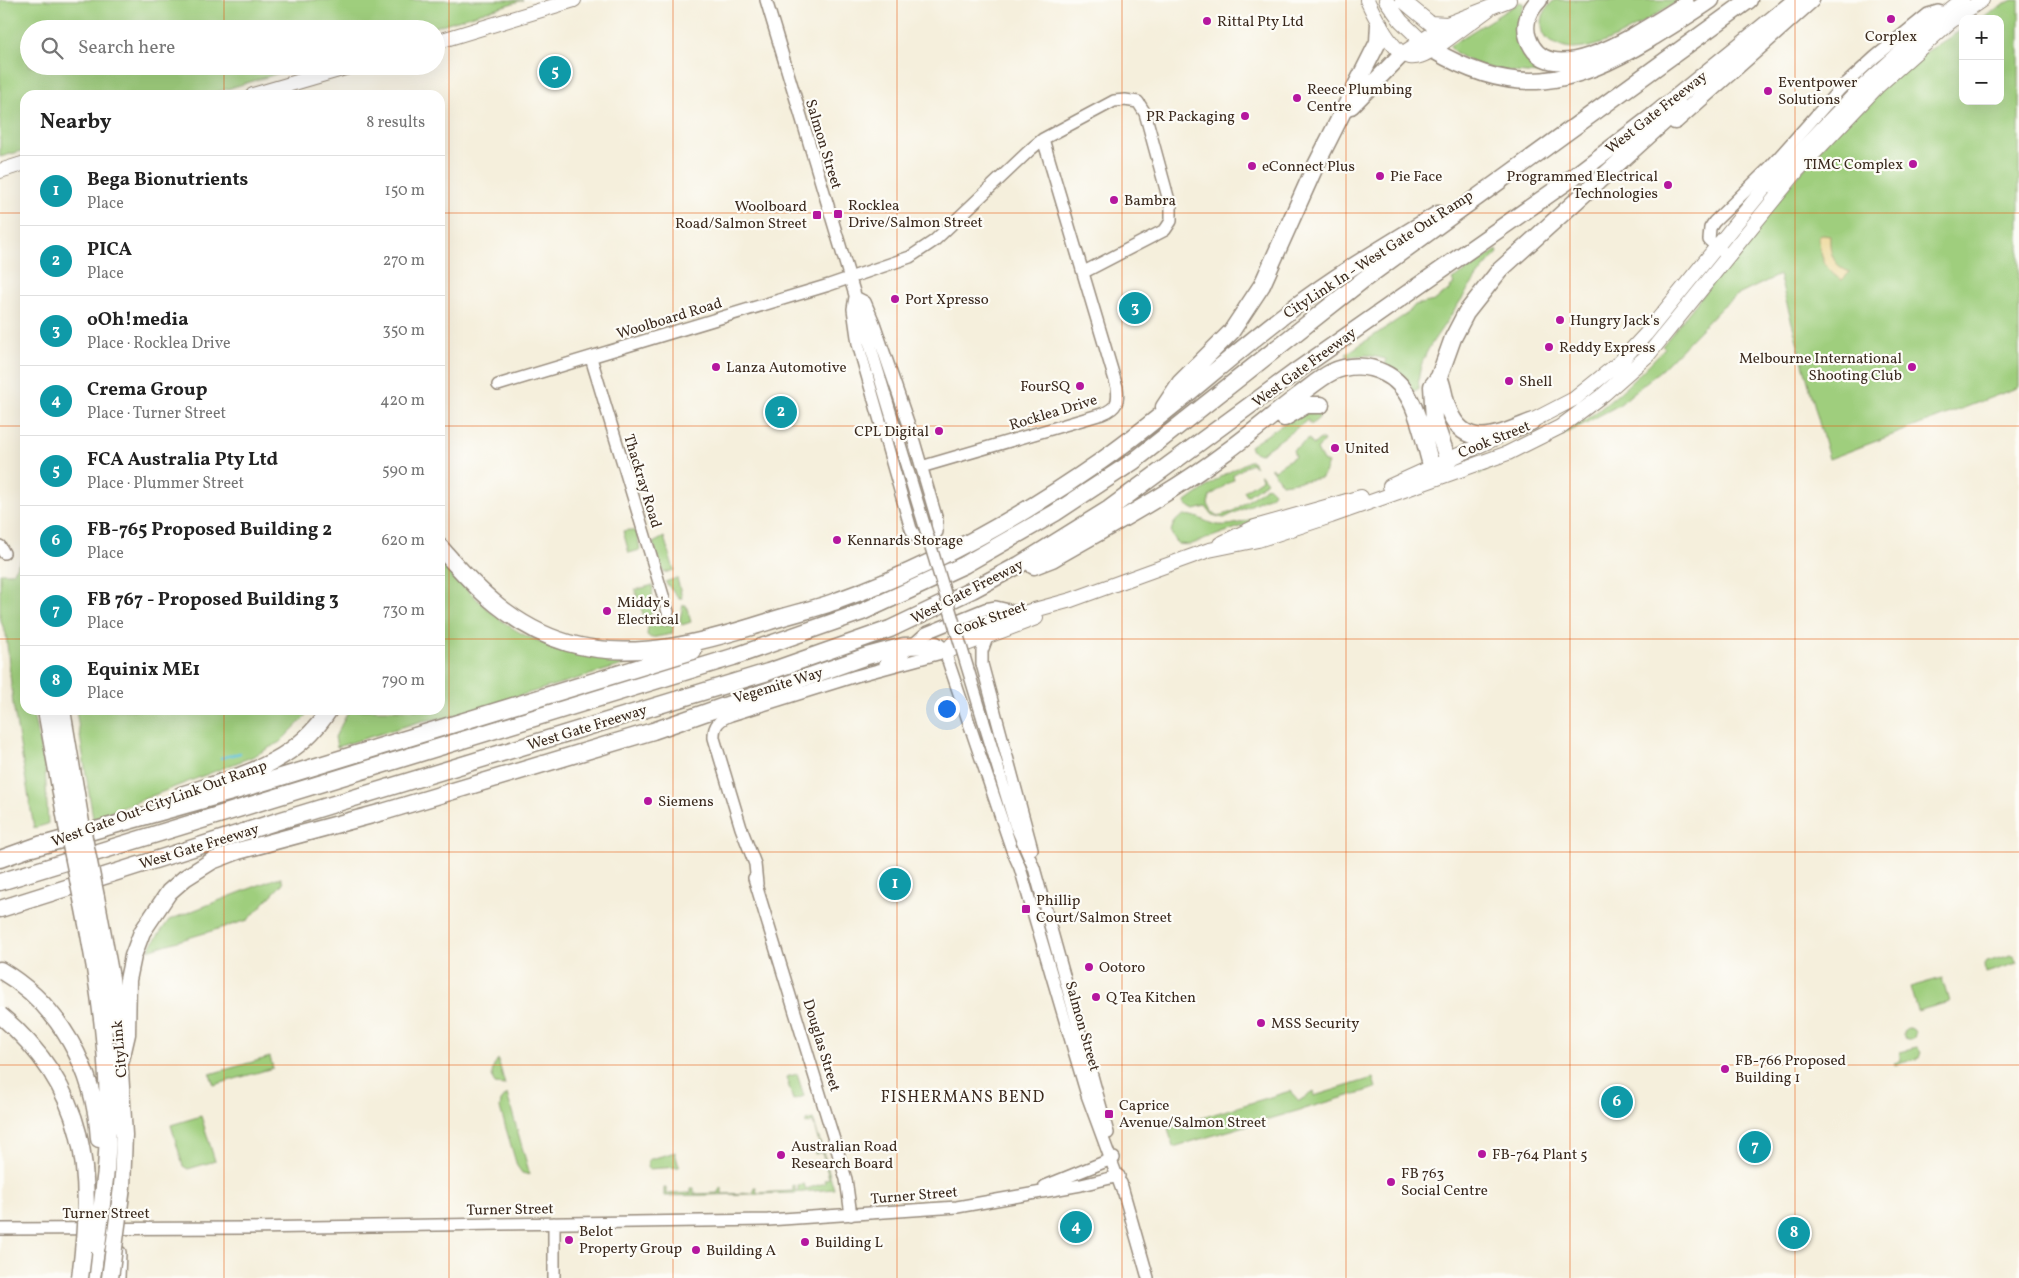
<!DOCTYPE html>
<html lang="en">
<head>
<meta charset="utf-8">
<style>
  body { margin:0; font-family:Vollkorn,serif; background:#f6f6f6; color:#222 }
  .controls { position:absolute; right:15px; top:15px; display:grid; overflow:hidden; border-radius:10px; box-shadow:0 5px 20px #0002 }
  .controls button { width:45px; height:45px; display:grid; place-items:center; padding:0; border:0; border-bottom:1px solid #e0e0e0; background:#fff; color:#222; font:25px sans-serif }
  .you { position:absolute; left:946px; top:708px; width:18px; height:18px; margin:-12px; border:4px solid #fff; border-radius:50%; background:#1a73e8; box-shadow:0 0 0 8px #1a73e833 }
  .badge { display:grid; place-items:center; width:32px; height:32px; border-radius:50%; background:#b5179e; color:#fff; font-size:16px; font-weight:700 }
  .pin { position:absolute; translate:-50% -50%; border:2px solid #fff; box-shadow:0 1px 5px #0006 }
  .list { margin:0; padding:0; list-style:none }
  h2 { display:flex; justify-content:space-between; align-items:center; height:65px; margin:0; padding:0 20px; font-size:21px }
  h2 small { font-size:16px; font-weight:400; color:#767676 }
  .list li { display:grid; grid-template-columns:32px 1fr auto; gap:15px; align-items:center; box-sizing:border-box; height:70px; padding:0 20px; border-top:1px solid #e0e0e0 }
  .list b { display:block; font-size:19px; white-space:nowrap }
  .list p { margin:0; font-size:16px; white-space:nowrap; color:#767676 }
  .list em { font-size:16px; font-style:normal; color:#767676 }
  .icon { flex:none; width:28px; height:28px; fill:none; stroke:currentColor; stroke-width:2; stroke-linecap:round; stroke-linejoin:round }
  .map { position:relative; flex:none; width:2019px; height:1278px; overflow:hidden }
  .search { position:absolute; background:#fff; box-shadow:0 5px 20px #0002; left:20px; top:20px; width:425px; height:55px; display:flex; align-items:center; gap:12px; box-sizing:border-box; padding:0 18px; border-radius:28px; color:#767676; font-size:19px }
  .panel { position:absolute; background:#fff; box-shadow:0 5px 20px #0002; left:20px; top:90px; width:425px; height:625px; border-radius:15px }
  .map>svg:first-child { display:block }
</style>
</head>
<body>
<div class="map">
<svg width="2019" height="1278" viewBox="0 0 2019 1278">
  <rect width="100%" height="100%" fill="#fdfcf7"/>
  <filter id="ink" filterUnits="userSpaceOnUse"><feTurbulence type="fractalNoise" baseFrequency=".02" numOctaves="2"/><feDisplacementMap in="SourceGraphic" scale="10" xChannelSelector="R" yChannelSelector="G"/><feConvolveMatrix kernelMatrix="1 2 1 2 8 2 1 2 1" color-interpolation-filters="sRGB"/></filter>
  <filter id="wash" filterUnits="userSpaceOnUse"><feTurbulence type="fractalNoise" baseFrequency=".0096" numOctaves="4" result="noise"/><feDisplacementMap in="SourceGraphic" scale="20" xChannelSelector="R" yChannelSelector="G"/><feGaussianBlur stdDeviation="1.12" result="paint"/><feColorMatrix in="noise" values="0 0 0 0 0 0 0 0 0 0 0 0 0 0 0 0 0 1.4 0 .05"/><feComposite in="paint" operator="in"/></filter>
  <g filter="url(#wash)">
    <rect width="100%" height="100%" fill="#f5efdc"/>
    <path fill="#9fce7d" stroke="#6d7c4e" d="M 0,0 L 523,0 L 428,29 L 29,29 L 29,66 L 303,66 L 207,95 L 25,95 L 25,150 L 0,157 Z
      M 1554,0 L 1681,0 C 1648,17 1612,48 1573,49 C 1562,49 1553,43 1545,38 C 1539,22 1542,12 1554,0 Z
      M 2012,0 L 2019,0 L 2019,387 L 1829,459 L 1779,275 L 1736,296 L 1723,306 L 1663,368 L 1619,405 L 1541,447 L 1499,463 L 1479,474 C 1494,459 1549,439 1571,428 C 1603,412 1640,374 1665,348 L 1662,346 L 1829,137 L 1915,59 L 1963,29 L 1963,101 L 2000,101 L 2000,19 L 1980,19 Z
      M 1520,2 L 1524,4 C 1514,33 1515,50 1543,67 L 1540,74 C 1512,72 1469,70 1449,46 Z
      M 1497,250 L 1498,253 C 1479,271 1466,293 1451,315 C 1437,337 1415,360 1419,389 L 1413,391 L 1398,373 L 1386,365 L 1386,359 L 1367,355 L 1348,357 L 1346,354 L 1408,313 L 1415,305 L 1434,301 L 1451,289 L 1450,287 L 1454,284 L 1452,280 Z
      M 1305,410 L 1319,411 L 1319,418 L 1311,425 L 1308,420 L 1260,454 L 1252,451 L 1250,446 Z
      M 1309,439 L 1313,445 L 1320,439 L 1324,441 L 1317,450 L 1323,461 L 1328,463 L 1322,478 L 1282,484 L 1270,467 L 1274,470 L 1295,456 L 1293,450 Z
      M 1249,461 L 1252,461 L 1256,467 L 1251,463 L 1233,475 L 1234,479 L 1210,496 L 1208,504 L 1212,512 L 1218,516 L 1232,512 L 1268,486 L 1274,492 L 1272,495 L 1224,518 L 1212,515 L 1206,507 L 1195,510 L 1186,505 L 1186,502 L 1222,476 Z
      M 1260,473 L 1267,482 L 1247,496 L 1244,491 L 1262,479 Z
      M 1271,511 L 1273,515 L 1189,545 L 1178,544 L 1171,533 C 1172,525 1176,518 1184,516 C 1195,513 1207,524 1218,525 C 1236,527 1255,517 1271,511 Z
      M 629,530 L 637,532 L 640,550 L 629,553 L 623,531 Z
      M 664,537 L 674,570 L 664,573 L 653,543 Z
      M 25,539 L 25,710 L 32,710 L 45,767 L 48,824 L 34,828 L 13,704 L 6,634 L 0,619 L 0,573 L 12,573 L 23,556 Z
      M 440,560 C 469,591 502,631 545,643 C 575,651 609,652 640,656 L 640,660 L 445,718 L 422,721 L 337,747 L 335,737 L 349,710 L 440,710 Z
      M 677,578 L 682,598 L 679,598 L 665,582 Z
      M 653,585 L 651,615 L 644,617 L 635,590 Z
      M 683,605 L 686,605 L 691,622 L 682,625 L 680,619 Z
      M 657,624 L 664,626 L 673,625 L 672,634 L 651,638 L 647,635 L 648,627 Z
      M 76,710 L 312,710 L 280,742 L 254,756 L 93,819 Z
      M 277,878 L 281,878 L 283,883 L 248,920 L 148,950 L 169,920 Z
      M 2010,955 L 2014,957 L 2017,963 L 1986,973 L 1985,965 L 1987,962 Z
      M 1942,978 L 1949,1002 L 1917,1011 L 1910,987 Z
      M1903 1034a6 6 0 1 1 12 0a6 6 0 1 1-12 0Z
      M 1917,1048 L 1921,1052 L 1919,1058 L 1895,1065 L 1894,1063 L 1900,1061 L 1900,1052 Z
      M 270,1057 L 273,1068 L 214,1085 L 210,1074 Z
      M 498,1059 L 505,1085 L 495,1084 C 490,1076 492,1067 498,1059 Z
      M 797,1074 L 804,1096 L 793,1100 L 786,1077 Z
      M 1373,1078 L 1376,1088 L 1173,1147 L 1168,1128 L 1290,1091 L 1299,1101 L 1313,1092 L 1314,1096 Z
      M 507,1094 L 530,1175 L 522,1173 L 517,1166 L 500,1108 L 501,1101 Z
      M 201,1116 L 215,1161 L 188,1169 L 183,1166 L 171,1125 Z
      M 813,1119 L 834,1189 L 793,1193 L 664,1196 L 664,1188 L 666,1188 L 666,1194 L 691,1193 L 691,1188 L 694,1188 L 694,1194 L 719,1193 L 720,1188 L 722,1187 L 722,1194 L 754,1193 L 754,1187 L 756,1187 L 757,1193 L 793,1191 L 793,1185 L 795,1185 L 795,1191 L 798,1191 L 798,1185 L 804,1184 L 806,1189 L 825,1183 L 824,1180 L 829,1178 L 822,1152 L 815,1154 L 815,1152 L 821,1150 L 813,1122 L 806,1124 L 806,1121 Z
      M 675,1152 L 679,1167 L 648,1169 L 648,1160 Z"/>
    <path fill="#eeda9e" stroke="#94825e" d="M 1823,235 L 1830,236 C 1829,252 1833,266 1850,272 L 1842,280 C 1825,271 1819,255 1819,236 Z"/>
    <g fill="none" stroke-linecap="round" stroke-linejoin="round">
      <path stroke="#5ec1dc" stroke-width="2.5" d="M 221,758 L 240,753"/>
    </g>
  </g>
  <g filter="url(#ink)">
    <g fill="none" stroke-linecap="round" stroke-linejoin="round">
      <defs>
        <path id="minor" d="M 766,0 L 905,461
          M 1723,252 L 1709,240 L 1710,228 L 1714,222 L 1770,167 L 1839,90 L 1875,57 L 1928,14 L 1938,11 L 1945,13
          M 855,297 L 865,302 L 874,323 L 911,431 L 937,520 L 937,532 L 929,539 L 916,537 L 911,529 L 858,344 L 853,309 Z
          M 591,358 L 668,612
          M 498,385 L 829,285 L 910,257 L 934,241 L 1031,149 L 1043,139 L 1114,101 L 1125,100 L 1138,102 L 1145,113 L 1171,208 L 1171,221 L 1165,230 L 1084,272
          M 921,467 L 1102,414 C 1117,408 1119,402 1117,387 L 1043,139
          M 0,546 L 4,553
          M 988,635 L 982,651 L 982,664 L 1032,849
          M 885,664 L 900,656 L 926,633 L 985,609 L 996,607 L 1022,613
          M 983,719 L 1015,824 L 1034,868 L 1108,1133
          M 754,878 L 846,1179 L 851,1215
          M 757,884 L 755,864 L 741,828 L 714,738 C 713,725 720,719 731,715 L 856,676 L 945,652 L 1012,850 L 1020,868 L 1087,1095 L 1122,1190
          M 1121,1183 L 1148,1278
          M 1045,1186 L 1114,1158
          M 554,1223 L 554,1278
          M 0,1229 L 245,1228 L 768,1220 L 957,1207 L 1081,1185 L 1119,1176
          M 119,1278 L 120,1252"/>
        <path id="major" d="M 1367,0 C 1374,15 1393,54 1410,57 C 1419,58 1425,54 1433,50 L 1489,9
          M 1386,0 L 1401,21 L 1427,46
          M 1402,0 L 1430,23 L 1447,24
          M 436,42 L 574,0
          M 1402,54 L 1447,24 L 1509,0
          M 253,95 L 352,66
          M 0,171 L 25,163
          M 1522,426 L 1574,399 L 1620,362 L 1646,334 L 1762,191 L 1857,92 L 1926,29 L 1962,0
          M 1390,486 L 1498,437
          M 1220,544 L 1255,527 L 1361,497
          M 948,651 L 1036,618
          M 945,652 L 961,635 L 994,621 L 1071,600 L 1209,550 L 1258,540 L 1331,516 L 1508,453 L 1560,427 L 1604,394 L 1648,355 L 1797,171 L 1878,86 L 1950,22 L 1982,0"/>
        <path id="highway" d="M 1539,0 C 1529,10 1523,24 1528,38 C 1549,100 1655,22 1686,4
          M 1433,50 C 1515,99 1572,86 1650,39 C 1671,26 1691,14 1711,0
          M 1351,106 L 1402,54
          M 1675,121 L 1811,0
          M 1439,377 C 1444,388 1444,400 1449,411 C 1466,452 1500,434 1531,422
          M 1164,407 L 1180,383 L 1231,332 L 1262,285 L 1314,169 L 1378,42 L 1379,24
          M 1284,418 L 1306,405 L 1321,405
          M 1448,460 L 1434,420 L 1432,386 L 1439,377 L 1453,338 L 1466,313 L 1500,270 L 1680,107
          M 440,547 C 476,589 513,627 568,643 C 634,662 704,642 767,622 C 791,614 816,609 839,600 C 931,567 1021,517 1101,461 C 1168,414 1227,358 1292,309 C 1338,274 1389,244 1438,214
          M 1034,566 L 1052,559 C 1111,525 1172,493 1226,452 C 1251,434 1274,414 1298,396 C 1309,388 1320,378 1332,372 C 1349,364 1368,365 1384,373 C 1417,388 1422,437 1432,468
          M 46,710 L 67,826
          M 62,710 L 81,823
          M 181,795 C 239,776 294,765 329,710
          M 32,848 L 235,791 L 693,651
          M 0,859 L 42,844
          M 0,882 L 733,657 L 862,612 L 964,565 L 1055,513 L 1134,461 L 1363,280 L 1749,0
          M 96,897 L 111,978 L 117,1025
          M 83,904 C 101,991 113,1080 106,1170
          M 0,909 L 275,822 L 768,672 L 890,629 L 972,590 L 1019,565 L 1109,509 L 1298,370 L 1568,181 L 1657,113 L 1796,0
          M 0,970 C 60,1005 95,1070 99,1139
          M 119,1055 L 124,1135 L 122,1187
          M 120,1064 L 127,1034 L 128,980 L 133,956 L 142,932 L 169,892 L 185,878 L 212,861 L 238,851 L 383,812 L 653,731 L 867,656 L 904,646 L 936,645 L 945,652
          M 92,1278 L 97,1246"/>
      </defs>
      <use href="#minor" stroke="#988c7d" stroke-width="14"/>
      <use href="#major" stroke="#988c7d" stroke-width="16"/>
      <use href="#highway" stroke="#988c7d" stroke-width="19"/>
      <use href="#minor" stroke="#fff" stroke-width="11"/>
      <use href="#major" stroke="#fff" stroke-width="14"/>
      <use href="#highway" stroke="#fff" stroke-width="16"/>
      <defs>
        <path id="minor-bridge" d="M 905,461 L 983,719"/>
        <path id="highway-bridge" d="M 81,823 L 96,897
          M 67,826 L 83,904
          M 0,1015 C 88,1089 94,1171 80,1278
          M 97,1246 L 106,1170
          M 110,1278 L 122,1187"/>
      </defs>
      <use href="#minor-bridge" stroke="#988c7d" stroke-width="14" stroke-linecap="butt"/>
      <use href="#highway-bridge" stroke="#988c7d" stroke-width="19" stroke-linecap="butt"/>
      <use href="#minor-bridge" stroke="#fff" stroke-width="11"/>
      <use href="#highway-bridge" stroke="#fff" stroke-width="16"/>
    </g>
  </g>
  <path fill="none" stroke="#e8590c" stroke-width="1" stroke-opacity="0.55" d="M 224,0 L 224,29M 449,0 L 449,1278M 673,0 L 673,1278M 897,0 L 897,1278M 1122,0 L 1122,1278M 1346,0 L 1346,1278M 1570,0 L 1570,1278M 1795,0 L 1795,1278M 224,66 L 224,95M 0,213 L 25,213M 440,213 L 2019,213M 0,426 L 25,426M 440,426 L 2019,426M 0,639 L 25,639M 440,639 L 2019,639M 224,710 L 224,1278M 0,852 L 2019,852M 0,1065 L 2019,1065"/>
  <g fill="#b5179e" stroke="#fdfcf7" stroke-width="2">
    <circle cx="1891" cy="19" r="5"/>
    <circle cx="1207" cy="21" r="5"/>
    <circle cx="1768" cy="91" r="5"/>
    <circle cx="1297" cy="98" r="5"/>
    <circle cx="1245" cy="116" r="5"/>
    <circle cx="1913" cy="164" r="5"/>
    <circle cx="1252" cy="166" r="5"/>
    <circle cx="1380" cy="176" r="5"/>
    <circle cx="1668" cy="185" r="5"/>
    <circle cx="1114" cy="200" r="5"/>
    <rect x="833" y="209" width="10" height="10" rx="2.5"/>
    <rect x="812" y="210" width="10" height="10" rx="2.5"/>
    <circle cx="895" cy="299" r="5"/>
    <circle cx="1560" cy="320" r="5"/>
    <circle cx="1549" cy="347" r="5"/>
    <circle cx="716" cy="367" r="5"/>
    <circle cx="1912" cy="367" r="5"/>
    <circle cx="1509" cy="381" r="5"/>
    <circle cx="1080" cy="386" r="5"/>
    <circle cx="939" cy="431" r="5"/>
    <circle cx="1335" cy="448" r="5"/>
    <circle cx="837" cy="540" r="5"/>
    <circle cx="607" cy="611" r="5"/>
    <circle cx="648" cy="801" r="5"/>
    <rect x="1021" y="904" width="10" height="10" rx="2.5"/>
    <circle cx="1089" cy="967" r="5"/>
    <circle cx="1096" cy="997" r="5"/>
    <circle cx="1261" cy="1023" r="5"/>
    <circle cx="1725" cy="1069" r="5"/>
    <rect x="1104" y="1109" width="10" height="10" rx="2.5"/>
    <circle cx="1482" cy="1154" r="5"/>
    <circle cx="781" cy="1155" r="5"/>
    <circle cx="1391" cy="1182" r="5"/>
    <circle cx="569" cy="1240" r="5"/>
    <circle cx="805" cy="1242" r="5"/>
    <circle cx="696" cy="1250" r="5"/>
  </g>
  <g text-anchor="middle" stroke-width="4.5" stroke-linejoin="round" paint-order="stroke">
    <g font-size="15" fill="#3b2a1e" stroke="#fdfcf7" text-anchor="start">
      <text x="1217" y="26">Rittal Pty Ltd</text>
      <text x="1891" y="41" text-anchor="middle">Corplex</text>
      <text x="1778" y="87">Eventpower<tspan x="1778" dy="17">Solutions</tspan></text>
      <text x="1307" y="94">Reece Plumbing<tspan x="1307" dy="17">Centre</tspan></text>
      <text x="1235" y="121" text-anchor="end">PR Packaging</text>
      <text x="1903" y="169" text-anchor="end">TIMC Complex</text>
      <text x="1262" y="171">eConnect Plus</text>
      <text x="1390" y="181">Pie Face</text>
      <text x="1658" y="181" text-anchor="end">Programmed Electrical<tspan x="1658" dy="17">Technologies</tspan></text>
      <text x="1124" y="205">Bambra</text>
      <text x="848" y="210">Rocklea<tspan x="848" dy="17">Drive/Salmon Street</tspan></text>
      <text x="807" y="211" text-anchor="end">Woolboard<tspan x="807" dy="17">Road/Salmon Street</tspan></text>
      <text x="905" y="304">Port Xpresso</text>
      <text x="1570" y="325">Hungry Jack's</text>
      <text x="1559" y="352">Reddy Express</text>
      <text x="1902" y="363" text-anchor="end">Melbourne International<tspan x="1902" dy="17">Shooting Club</tspan></text>
      <text x="726" y="372">Lanza Automotive</text>
      <text x="1519" y="386">Shell</text>
      <text x="1070" y="391" text-anchor="end">FourSQ</text>
      <text x="929" y="436" text-anchor="end">CPL Digital</text>
      <text x="1345" y="453">United</text>
      <text x="847" y="545">Kennards Storage</text>
      <text x="617" y="607">Middy's<tspan x="617" dy="17">Electrical</tspan></text>
      <text x="658" y="806">Siemens</text>
      <text x="1036" y="905">Phillip<tspan x="1036" dy="17">Court/Salmon Street</tspan></text>
      <text x="1099" y="972">Ootoro</text>
      <text x="1106" y="1002">Q Tea Kitchen</text>
      <text x="1271" y="1028">MSS Security</text>
      <text x="1735" y="1065">FB-766 Proposed<tspan x="1735" dy="17">Building 1</tspan></text>
      <text x="1119" y="1110">Caprice<tspan x="1119" dy="17">Avenue/Salmon Street</tspan></text>
      <text x="791" y="1151">Australian Road<tspan x="791" dy="17">Research Board</tspan></text>
      <text x="1492" y="1159">FB-764 Plant 5</text>
      <text x="1401" y="1178">FB 763<tspan x="1401" dy="17">Social Centre</tspan></text>
      <text x="579" y="1236">Belot<tspan x="579" dy="17">Property Group</tspan></text>
      <text x="815" y="1247">Building L</text>
      <text x="706" y="1255">Building A</text>
    </g>
    <g font-size="15" fill="#3b2a1e" stroke="#fdfcf7">
      <text transform="translate(1656 112) rotate(-38)" y="5">West Gate Freeway</text>
      <text transform="translate(824 144) rotate(73)" y="5">Salmon Street</text>
      <text transform="translate(1378 254) rotate(-33)" y="5">CityLink In - West Gate Out Ramp</text>
      <text transform="translate(669 318) rotate(-17)" y="5">Woolboard Road</text>
      <text transform="translate(1304 367) rotate(-36)" y="5">West Gate Freeway</text>
      <text transform="translate(1053 412) rotate(-17)" y="5">Rocklea Drive</text>
      <text transform="translate(1494 439) rotate(-22)" y="5">Cook Street</text>
      <text transform="translate(643 481) rotate(73)" y="5">Thackray Road</text>
      <text transform="translate(967 591) rotate(-27)" y="5">West Gate Freeway</text>
      <text transform="translate(990 618) rotate(-20)" y="5">Cook Street</text>
      <text transform="translate(778 685) rotate(-17)" y="5">Vegemite Way</text>
      <text transform="translate(587 727) rotate(-17)" y="5">West Gate Freeway</text>
      <text transform="translate(159 803) rotate(-20)" y="5">West Gate Out-CityLink Out Ramp</text>
      <text transform="translate(199 846) rotate(-17)" y="5">West Gate Freeway</text>
      <text transform="translate(1083 1026) rotate(74)" y="5">Salmon Street</text>
      <text transform="translate(822 1045) rotate(73)" y="5">Douglas Street</text>
      <text transform="translate(119 1049) rotate(-95)" y="5">CityLink</text>
      <text transform="translate(914 1195) rotate(-5)" y="5">Turner Street</text>
      <text transform="translate(510 1209) rotate(-1)" y="5">Turner Street</text>
      <text x="106" y="1218">Turner Street</text>
    </g>
    <g font-size="16" letter-spacing="1" fill="#3b2a1e" stroke="#fdfcf7">
      <text x="963" y="1102">FISHERMANS BEND</text>
    </g>
  </g>
</svg>
<div class="controls">
<button>+</button>
<button>−</button>
</div>
<div class="you"></div>
<div class="pin badge" style="left:895px;top:884px;background:#0f9aa8">1</div>
<div class="pin badge" style="left:781px;top:412px;background:#0f9aa8">2</div>
<div class="pin badge" style="left:1135px;top:308px;background:#0f9aa8">3</div>
<div class="pin badge" style="left:1076px;top:1227px;background:#0f9aa8">4</div>
<div class="pin badge" style="left:555px;top:72px;background:#0f9aa8">5</div>
<div class="pin badge" style="left:1617px;top:1102px;background:#0f9aa8">6</div>
<div class="pin badge" style="left:1755px;top:1147px;background:#0f9aa8">7</div>
<div class="pin badge" style="left:1794px;top:1233px;background:#0f9aa8">8</div>
<div class="search"><svg class="icon" aria-label="search" viewBox="0 0 24 24"><circle cx="10" cy="10" r="6"/><path d="M15 15l6 6"/></svg>Search here</div>
<section class="panel">
<h2>Nearby<small>8 results</small></h2>
<ul class="list">
<li><span class="badge" style="background:#0f9aa8">1</span><div><b>Bega Bionutrients</b><p>Place</p></div><em>150 m</em></li>
<li><span class="badge" style="background:#0f9aa8">2</span><div><b>PICA</b><p>Place</p></div><em>270 m</em></li>
<li><span class="badge" style="background:#0f9aa8">3</span><div><b>oOh!media</b><p>Place · Rocklea Drive</p></div><em>350 m</em></li>
<li><span class="badge" style="background:#0f9aa8">4</span><div><b>Crema Group</b><p>Place · Turner Street</p></div><em>420 m</em></li>
<li><span class="badge" style="background:#0f9aa8">5</span><div><b>FCA Australia Pty Ltd</b><p>Place · Plummer Street</p></div><em>590 m</em></li>
<li><span class="badge" style="background:#0f9aa8">6</span><div><b>FB-765 Proposed Building 2</b><p>Place</p></div><em>620 m</em></li>
<li><span class="badge" style="background:#0f9aa8">7</span><div><b>FB 767 - Proposed Building 3</b><p>Place</p></div><em>730 m</em></li>
<li><span class="badge" style="background:#0f9aa8">8</span><div><b>Equinix ME1</b><p>Place</p></div><em>790 m</em></li>
</ul>
</section>
</div>
</body>
</html>
